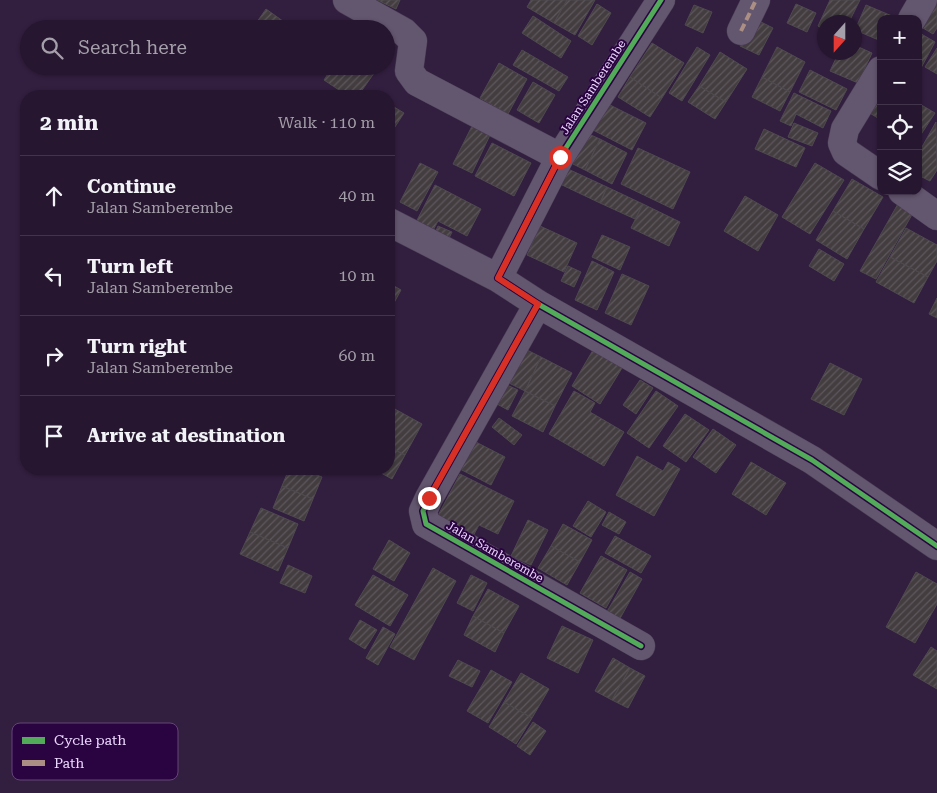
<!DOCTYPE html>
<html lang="en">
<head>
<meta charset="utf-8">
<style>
  body { margin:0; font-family:"Roboto Serif",serif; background:#32233b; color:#f1f3f6 }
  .controls { position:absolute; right:15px; top:15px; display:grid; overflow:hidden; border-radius:10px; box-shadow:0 1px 4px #0004 }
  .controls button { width:45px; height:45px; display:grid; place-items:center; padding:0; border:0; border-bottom:1px solid #42354b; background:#26162f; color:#f1f3f6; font:25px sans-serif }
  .compass { position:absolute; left:817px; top:15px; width:45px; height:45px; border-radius:50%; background:#26162f; box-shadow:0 1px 4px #0004; rotate:201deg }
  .stop { position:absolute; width:15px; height:15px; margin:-11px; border:4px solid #d93025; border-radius:50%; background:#fff }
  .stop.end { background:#d93025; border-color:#fff; box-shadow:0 1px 5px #0008 }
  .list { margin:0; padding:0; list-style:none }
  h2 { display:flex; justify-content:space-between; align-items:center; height:65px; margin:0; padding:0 20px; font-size:21px }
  h2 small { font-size:16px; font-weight:400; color:#a49faa }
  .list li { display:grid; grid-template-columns:32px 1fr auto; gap:15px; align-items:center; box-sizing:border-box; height:80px; padding:0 20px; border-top:1px solid #42354b }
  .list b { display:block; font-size:19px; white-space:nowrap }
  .list p { margin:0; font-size:16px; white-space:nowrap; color:#a49faa }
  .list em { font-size:16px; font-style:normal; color:#a49faa }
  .icon { flex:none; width:28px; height:28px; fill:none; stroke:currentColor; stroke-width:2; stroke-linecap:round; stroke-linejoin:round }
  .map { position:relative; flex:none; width:937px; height:793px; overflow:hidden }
  .search { position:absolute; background:#26162f; box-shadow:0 1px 4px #0004; left:20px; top:20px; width:375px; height:55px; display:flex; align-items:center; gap:12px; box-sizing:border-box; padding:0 18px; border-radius:28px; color:#a49faa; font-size:19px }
  .panel { position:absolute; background:#26162f; box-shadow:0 1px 4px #0004; left:20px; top:90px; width:375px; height:385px; border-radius:20px }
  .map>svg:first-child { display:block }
</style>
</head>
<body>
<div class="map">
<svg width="937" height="793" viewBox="0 0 937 793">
  <defs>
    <pattern id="building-hatch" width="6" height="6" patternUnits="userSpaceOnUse" patternTransform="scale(1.25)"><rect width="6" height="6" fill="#433d40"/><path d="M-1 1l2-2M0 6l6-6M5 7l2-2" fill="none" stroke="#5e585d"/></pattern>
  </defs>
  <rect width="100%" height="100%" fill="#321e3f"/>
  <path fill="url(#building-hatch)" stroke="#4e4a4e" d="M 377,0 L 400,0 L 396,9 Z
    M 531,0 L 567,0 L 554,23 L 527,7 Z
    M 567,0 L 595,0 L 575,35 L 554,23 Z
    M 830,0 L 860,0 L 849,22 L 824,22 L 824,30 L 818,26 Z
    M 931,0 L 937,0 L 937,28 L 933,34 L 918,25 Z
    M 597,4 L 611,13 L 592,45 L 578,36 Z
    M 796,4 L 816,13 L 807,32 L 787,23 Z
    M 694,5 L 712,12 L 703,33 L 685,25 Z
    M 866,5 L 892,16 L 891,19 L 881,19 L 881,41 L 855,30 Z
    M 266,9 L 294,29 L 252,29 Z
    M 533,16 L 571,41 L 561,58 L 522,33 Z
    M 753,18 L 773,28 L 759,55 L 740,46 Z
    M 918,32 L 935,42 L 921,68 L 918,66 Z
    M 652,43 L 684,63 L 662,98 L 630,77 Z
    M 854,45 L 872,53 L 858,83 L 830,71 L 839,52 L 854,52 Z
    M 697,47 L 710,55 L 682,101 L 669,93 Z
    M 777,47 L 805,62 L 790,92 L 762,77 Z
    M 937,48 L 937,74 L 925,67 Z
    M 522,50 L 568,77 L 559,91 L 513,65 Z
    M 720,52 L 747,69 L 726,102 L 699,86 Z
    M 499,63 L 527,79 L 508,114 L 480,98 Z
    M 333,66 L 379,66 L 358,96 L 348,96 L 324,80 Z
    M 810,70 L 847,89 L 836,110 L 799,92 Z
    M 630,77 L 662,98 L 650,117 L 618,97 Z
    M 762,77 L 790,92 L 780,111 L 752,97 Z
    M 881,78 L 881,120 L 860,107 Z
    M 533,82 L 555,95 L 539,123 L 517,110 Z
    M 699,86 L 726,102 L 715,119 L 688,102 Z
    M 794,93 L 831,111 L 823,128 L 796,114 L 791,126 L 780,121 Z
    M 606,103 L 646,123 L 632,150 L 593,130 Z
    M 918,103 L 935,113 L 918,139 Z
    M 389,104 L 404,113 L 389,136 Z
    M 936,122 L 937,170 L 930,181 L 918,175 L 918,154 Z
    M 794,123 L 818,133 L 812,146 L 788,137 Z
    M 473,124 L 491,133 L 472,173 L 453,164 Z
    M 764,129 L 805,148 L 796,167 L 755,149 Z
    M 584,132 L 600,139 L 585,170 L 569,162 Z
    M 600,139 L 627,153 L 612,184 L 585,170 Z
    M 492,143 L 531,163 L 514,196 L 475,176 Z
    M 638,148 L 690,172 L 673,209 L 621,184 Z
    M 420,163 L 438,172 L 417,211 L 400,202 Z
    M 815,163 L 844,180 L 810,234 L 782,217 Z
    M 568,169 L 607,187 L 600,203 L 560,184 Z
    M 852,179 L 883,197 L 864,229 L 833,211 Z
    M 435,185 L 481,209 L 467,236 L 438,221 L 428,240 L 411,232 Z
    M 607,187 L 643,204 L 635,219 L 600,203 Z
    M 745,196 L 778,215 L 758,251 L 724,231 Z
    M 899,202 L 914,211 L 876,279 L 860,271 Z
    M 643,204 L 680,222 L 669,246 L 631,228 Z
    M 833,211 L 864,229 L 847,259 L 816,240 Z
    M 438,226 L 452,232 L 445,246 L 432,240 Z
    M 540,226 L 577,243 L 564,272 L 527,255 Z
    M 906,228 L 937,245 L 937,261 L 928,277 L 890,257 Z
    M 602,235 L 630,247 L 620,270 L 592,257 Z
    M 819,249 L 844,264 L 834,281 L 809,266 Z
    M 890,257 L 928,277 L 914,303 L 876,282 Z
    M 592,261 L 614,272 L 597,310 L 575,300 Z
    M 568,266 L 581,272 L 574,287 L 561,281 Z
    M 622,274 L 649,286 L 631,325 L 605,313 Z
    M 389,283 L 401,290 L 389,312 Z
    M 937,298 L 937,318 L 929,314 Z
    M 519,346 L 541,357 L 525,391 L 503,380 Z
    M 593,350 L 622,368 L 600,404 L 572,386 Z
    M 541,357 L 572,373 L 555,406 L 525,391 Z
    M 830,363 L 862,379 L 844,415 L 811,399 Z
    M 640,380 L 653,388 L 636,414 L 623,405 Z
    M 507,385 L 518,390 L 508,410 L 497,404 Z
    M 525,391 L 555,406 L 543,432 L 512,416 Z
    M 574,391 L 595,403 L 590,412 L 624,432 L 604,466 L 549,434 Z
    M 656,391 L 678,406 L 649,448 L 627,433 Z
    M 393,408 L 422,424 L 405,455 L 389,447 L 389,417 Z
    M 685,414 L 709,430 L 686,462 L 663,446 Z
    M 499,418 L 522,435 L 514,445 L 492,427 Z
    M 713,429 L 736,445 L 716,473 L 693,457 Z
    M 472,440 L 505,457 L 491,485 L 458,468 Z
    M 389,447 L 405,455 L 392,479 L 374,469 L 389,469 Z
    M 637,456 L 663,471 L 668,462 L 680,469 L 654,516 L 616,495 Z
    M 751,462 L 786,483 L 766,515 L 732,494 Z
    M 289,469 L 301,469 L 322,477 L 313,499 L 282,486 Z
    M 460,474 L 514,501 L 498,534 L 479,525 L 471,540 L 435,521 Z
    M 282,486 L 313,499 L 304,521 L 273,508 Z
    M 588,501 L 606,512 L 591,537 L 573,526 Z
    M 261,508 L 298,524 L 288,548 L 250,532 Z
    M 609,512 L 626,522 L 619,534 L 602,525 Z
    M 528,520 L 548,530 L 531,565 L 511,556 Z
    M 563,524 L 592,540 L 580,562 L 551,546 Z
    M 250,532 L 288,548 L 278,571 L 240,554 Z
    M 615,536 L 651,556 L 641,573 L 605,553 Z
    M 389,540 L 410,553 L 394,581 L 373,569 Z
    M 551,546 L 580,562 L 567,585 L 538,568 Z
    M 601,556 L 627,570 L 606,608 L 580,593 Z
    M 288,565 L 312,576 L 305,593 L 280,583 Z
    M 433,568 L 456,581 L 414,660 L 390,647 Z
    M 630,572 L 642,579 L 618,622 L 605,615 Z
    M 916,572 L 937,584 L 937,604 L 915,643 L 886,627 Z
    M 373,575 L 408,595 L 390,626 L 355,605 Z
    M 471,575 L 487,583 L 473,611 L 457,603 Z
    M 488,589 L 519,606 L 504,633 L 473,616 Z
    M 473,616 L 504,633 L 495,652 L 464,635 Z
    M 360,620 L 377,630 L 365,649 L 349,639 Z
    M 562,626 L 593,640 L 578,673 L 547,658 Z
    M 383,627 L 395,634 L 378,665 L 366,658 Z
    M 931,647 L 937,651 L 937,689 L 913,675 Z
    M 613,658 L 630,668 L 612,700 L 595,691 Z
    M 458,660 L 480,671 L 472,687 L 449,676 Z
    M 630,668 L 645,676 L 628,708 L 612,700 Z
    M 491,670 L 512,682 L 488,723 L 467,711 Z
    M 521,673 L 549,689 L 532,718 L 504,702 Z
    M 504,702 L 532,718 L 516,744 L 489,727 Z
    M 533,722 L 546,731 L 530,755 L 517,746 Z"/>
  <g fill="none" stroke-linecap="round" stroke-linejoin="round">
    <defs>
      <path id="minor" d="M 347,0 L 404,32 L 413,41 L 409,71 L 417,82 L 560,157
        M 661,0 L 560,157 L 498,278 L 538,304 L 812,460 L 937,546
        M 912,19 L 923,0
        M 741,31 L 756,0
        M 881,70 L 845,129 L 842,143 L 846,152 L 881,176
        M 902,191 L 937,216
        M 389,222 L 498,278
        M 538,304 L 429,498 L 423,511 L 426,524 L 641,646"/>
    </defs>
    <use href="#minor" stroke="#473852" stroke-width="29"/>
    <use href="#minor" stroke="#63566f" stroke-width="28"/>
    <path stroke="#ac8f84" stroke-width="4" stroke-dasharray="8 4" stroke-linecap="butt" d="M 741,31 L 756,0"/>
    <defs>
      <path id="cycleway" d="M 661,0 L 560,157 L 498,278 L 538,304 L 812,460 L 937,546
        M 538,304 L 429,498 L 423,511 L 426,524 L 641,646"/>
    </defs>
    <use href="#cycleway" stroke="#2a0441" stroke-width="8"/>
    <use href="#cycleway" stroke="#51ab58" stroke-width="5"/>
  </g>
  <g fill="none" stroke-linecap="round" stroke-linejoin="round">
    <path stroke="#d93025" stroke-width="6" d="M 429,498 L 538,304 L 498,278 L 560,157"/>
  </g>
  <g text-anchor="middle" stroke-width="4" stroke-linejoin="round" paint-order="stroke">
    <g font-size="12" fill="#ecd9fe" stroke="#2a0441">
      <text transform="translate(593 87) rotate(-57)" y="4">Jalan Samberembe</text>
      <text transform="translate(495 552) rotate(30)" y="4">Jalan Samberembe</text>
    </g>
  </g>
  <rect x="12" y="723" width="166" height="57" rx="8" fill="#2a0441" stroke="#64447a" stroke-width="1"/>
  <rect x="22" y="737" width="23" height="7" fill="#51ab58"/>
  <rect x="22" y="760" width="23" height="6" fill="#ac8f84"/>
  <g font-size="14" fill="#ecd9fe">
    <text x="54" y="745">Cycle path</text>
    <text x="54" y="768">Path</text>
  </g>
</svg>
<div class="controls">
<button>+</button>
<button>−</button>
<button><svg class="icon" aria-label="locate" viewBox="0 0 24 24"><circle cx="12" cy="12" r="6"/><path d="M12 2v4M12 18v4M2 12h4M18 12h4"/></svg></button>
<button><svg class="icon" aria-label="layers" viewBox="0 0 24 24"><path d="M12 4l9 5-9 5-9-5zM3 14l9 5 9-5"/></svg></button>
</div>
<svg class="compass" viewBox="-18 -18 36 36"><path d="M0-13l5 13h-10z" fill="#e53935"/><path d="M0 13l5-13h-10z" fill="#a49faa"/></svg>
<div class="stop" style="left:560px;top:157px"></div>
<div class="stop end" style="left:429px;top:498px"></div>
<div class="search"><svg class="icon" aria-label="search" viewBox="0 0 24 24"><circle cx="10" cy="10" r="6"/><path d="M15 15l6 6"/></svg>Search here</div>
<section class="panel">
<h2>2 min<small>Walk · 110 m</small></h2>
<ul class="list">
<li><svg class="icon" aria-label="ahead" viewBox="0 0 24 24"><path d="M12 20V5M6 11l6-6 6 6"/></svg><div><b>Continue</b><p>Jalan Samberembe</p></div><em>40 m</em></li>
<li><svg class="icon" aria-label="left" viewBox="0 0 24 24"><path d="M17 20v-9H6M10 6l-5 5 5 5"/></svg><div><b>Turn left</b><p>Jalan Samberembe</p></div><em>10 m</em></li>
<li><svg class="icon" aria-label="right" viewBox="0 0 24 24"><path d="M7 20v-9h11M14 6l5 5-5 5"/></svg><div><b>Turn right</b><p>Jalan Samberembe</p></div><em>60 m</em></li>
<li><svg class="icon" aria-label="arrive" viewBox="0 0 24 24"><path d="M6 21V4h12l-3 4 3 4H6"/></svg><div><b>Arrive at destination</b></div></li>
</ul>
</section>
</div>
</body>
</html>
